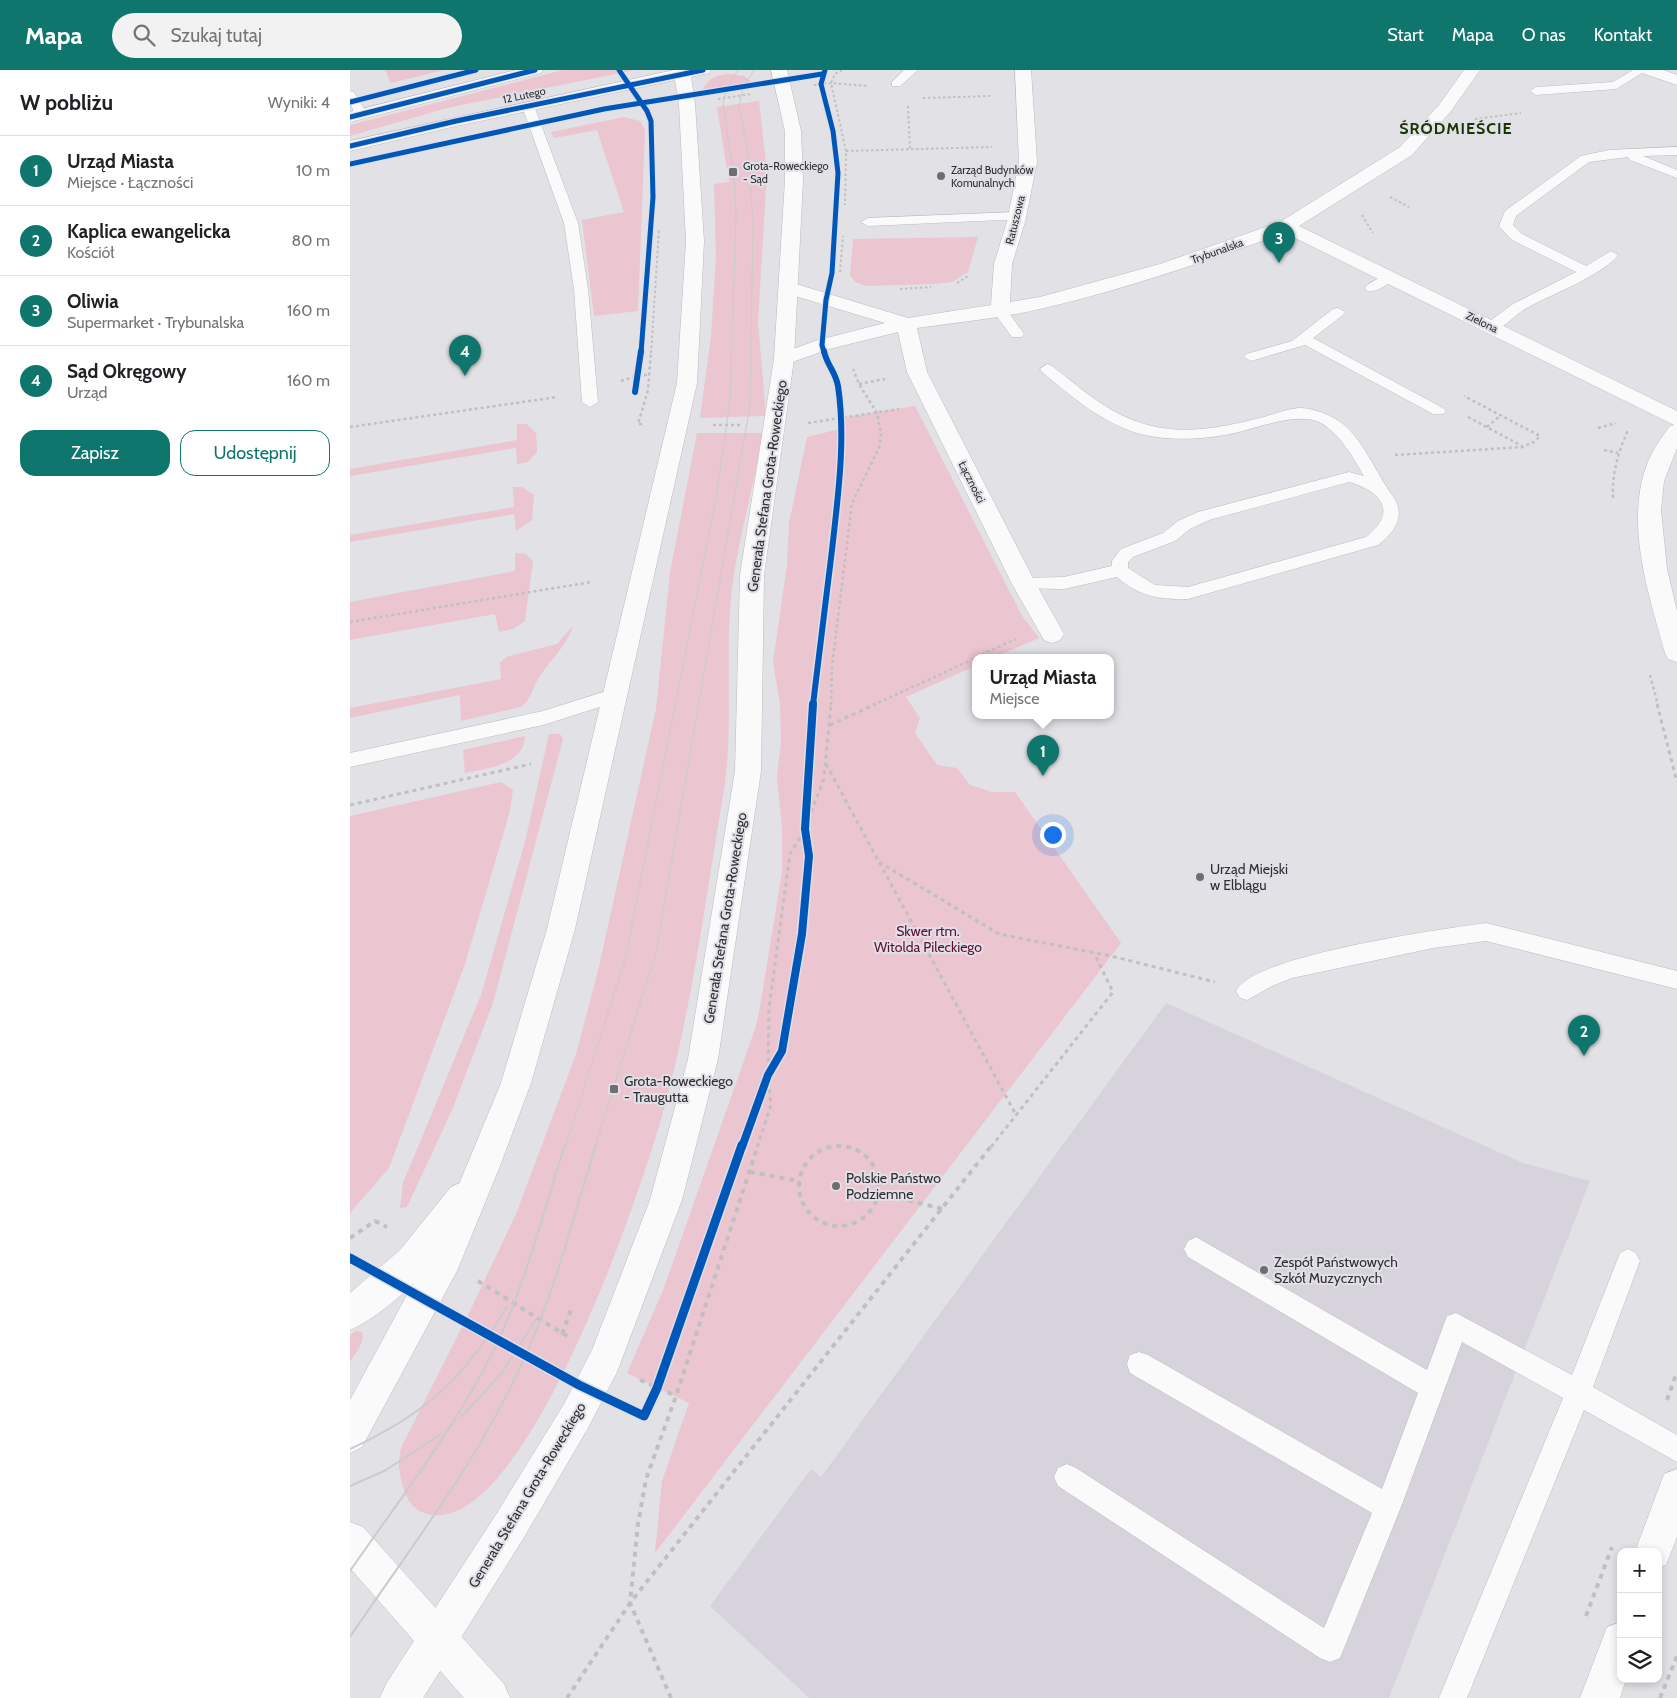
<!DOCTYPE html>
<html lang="pl">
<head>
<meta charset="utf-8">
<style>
  body { margin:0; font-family:Cabin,sans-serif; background:#f2f2f2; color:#202124 }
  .controls { position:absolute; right:15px; bottom:15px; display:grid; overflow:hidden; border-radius:10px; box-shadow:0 2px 8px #0003 }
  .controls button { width:45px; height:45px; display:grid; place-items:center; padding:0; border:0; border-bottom:1px solid #e0e0e0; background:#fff; color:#202124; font:25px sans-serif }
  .you { position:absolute; left:702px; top:764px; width:18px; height:18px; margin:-12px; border:4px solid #fff; border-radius:50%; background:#1a73e8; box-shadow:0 0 0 8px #1a73e833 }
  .badge { display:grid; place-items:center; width:32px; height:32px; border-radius:50%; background:#0f766e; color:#fff; font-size:16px; font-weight:700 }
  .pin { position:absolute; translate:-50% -41px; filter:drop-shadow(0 1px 2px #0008) }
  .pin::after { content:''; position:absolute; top:26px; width:18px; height:15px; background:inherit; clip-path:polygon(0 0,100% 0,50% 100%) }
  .popup { position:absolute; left:622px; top:584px; width:142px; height:65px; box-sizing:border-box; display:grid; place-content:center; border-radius:10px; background:#fff; filter:drop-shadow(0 1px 4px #0005); font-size:16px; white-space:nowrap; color:#757577 }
  .popup b { font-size:19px; color:#202124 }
  .popup::after { content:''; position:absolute; left:50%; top:100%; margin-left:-10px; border:10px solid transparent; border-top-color:#fff }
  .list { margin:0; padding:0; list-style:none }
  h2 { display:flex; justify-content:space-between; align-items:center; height:65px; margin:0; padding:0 20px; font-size:21px }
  h2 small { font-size:16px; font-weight:400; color:#757577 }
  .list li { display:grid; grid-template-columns:32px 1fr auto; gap:15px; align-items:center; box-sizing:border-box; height:70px; padding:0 20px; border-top:1px solid #e0e0e0 }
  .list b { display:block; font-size:19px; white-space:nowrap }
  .list p { margin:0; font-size:16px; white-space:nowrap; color:#757577 }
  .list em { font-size:16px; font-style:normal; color:#757577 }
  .actions { display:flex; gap:10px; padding:15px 20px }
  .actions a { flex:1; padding:11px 0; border:1px solid #0f766e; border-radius:15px; text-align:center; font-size:18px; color:#0f766e }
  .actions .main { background:#0f766e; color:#fff }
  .icon { flex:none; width:28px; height:28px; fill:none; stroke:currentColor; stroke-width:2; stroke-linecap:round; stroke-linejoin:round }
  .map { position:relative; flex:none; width:1327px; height:1628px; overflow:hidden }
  header { display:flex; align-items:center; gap:30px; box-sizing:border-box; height:70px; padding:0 25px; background:#0f766e; color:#fff }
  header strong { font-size:24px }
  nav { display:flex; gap:28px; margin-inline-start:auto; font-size:18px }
  .search { width:350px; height:45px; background:#f2f2f2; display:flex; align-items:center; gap:12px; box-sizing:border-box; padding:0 18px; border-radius:28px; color:#757577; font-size:19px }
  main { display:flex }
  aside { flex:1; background:#fff }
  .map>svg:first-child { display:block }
</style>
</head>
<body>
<header>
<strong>Mapa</strong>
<div class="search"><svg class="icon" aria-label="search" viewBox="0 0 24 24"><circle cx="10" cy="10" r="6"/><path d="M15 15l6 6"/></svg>Szukaj tutaj</div>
<nav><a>Start</a><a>Mapa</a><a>O nas</a><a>Kontakt</a></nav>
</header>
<main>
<aside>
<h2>W pobliżu<small>Wyniki: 4</small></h2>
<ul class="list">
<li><span class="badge">1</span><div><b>Urząd Miasta</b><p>Miejsce · Łączności</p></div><em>10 m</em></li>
<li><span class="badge">2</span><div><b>Kaplica ewangelicka</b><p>Kościół</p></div><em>80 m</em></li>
<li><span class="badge">3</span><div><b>Oliwia</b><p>Supermarket · Trybunalska</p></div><em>160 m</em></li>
<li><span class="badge">4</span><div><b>Sąd Okręgowy</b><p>Urząd</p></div><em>160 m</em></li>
</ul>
<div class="actions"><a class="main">Zapisz</a><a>Udostępnij</a></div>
</aside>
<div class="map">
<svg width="1327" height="1628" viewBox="0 0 1327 1628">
  <rect width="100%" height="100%" fill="#e2e1e5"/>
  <path fill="#d6d3dd" d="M 816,933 L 1173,1093 L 1240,1111 L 1039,1628 L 459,1628 L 360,1536 L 461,1399 L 471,1407 Z"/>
  <path fill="#ebc5d0" d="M 35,0 L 94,0 L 41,13 Z
    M 213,0 L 285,0 L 97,38 L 0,66 L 0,55 Z
    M 378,4 L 394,6 L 403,13 L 353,19 C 358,8 367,5 378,4 Z
    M 409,31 L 417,102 L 408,252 L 416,346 L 350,348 L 361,267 L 366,187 L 364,114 L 379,112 L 367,37 Z
    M 274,47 L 290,51 L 295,60 L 288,241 L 244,246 L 232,150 L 274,142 L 247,60 L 204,68 L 201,62 Z
    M 628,167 L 618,202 L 602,212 L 585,214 L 517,216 L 505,212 L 500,205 L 503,169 Z
    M 565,336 L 672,546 L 689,568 L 645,587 L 626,587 L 625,596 L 556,627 L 570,648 L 565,663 L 587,695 L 607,698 L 620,715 L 642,722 L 665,722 L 771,873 L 305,1483 L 312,1411 L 339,1333 L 277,1303 L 314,1218 L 406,956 L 410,937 L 432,802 L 432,758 L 427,706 L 431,672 L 430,634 L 423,592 L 437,495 L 439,453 L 457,367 L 490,359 L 491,348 Z
    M 167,354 L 177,354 L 186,363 L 187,382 L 178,392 L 167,394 L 166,378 L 0,406 L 0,399 L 167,370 Z
    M 347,363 L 413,363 C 404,418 387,471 381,527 C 375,589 383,651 375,713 C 358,814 345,917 320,1016 C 301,1097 182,1453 84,1445 C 60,1443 54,1424 50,1404 C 48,1395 49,1387 51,1378 L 119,1243 L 166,1144 L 226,984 L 248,901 L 306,639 L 320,503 Z
    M 163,417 L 172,417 L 184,425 L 182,450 L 166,461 L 164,444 L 0,472 L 0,465 L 164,437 Z
    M 165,483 L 176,484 L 183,491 L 175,551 L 163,559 L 149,562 L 145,544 L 0,570 L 0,532 L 165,501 Z
    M 223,556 C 216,576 203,588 191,604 C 183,615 182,629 171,637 L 111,651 L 110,625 L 0,648 L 0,638 L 151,609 L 150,593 L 156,587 L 207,574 Z
    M 199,664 L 210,664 L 213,669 L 143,933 L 102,1040 L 57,1137 L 50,1138 L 53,1113 L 131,925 L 175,772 Z
    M 175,666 C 174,695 138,698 115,703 L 113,680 Z
    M 151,712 L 163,720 L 160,741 L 115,894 L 39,1098 L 0,1143 L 0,746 Z
    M 6,1261 L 12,1262 C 16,1272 5,1283 0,1292 L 0,1265 Z"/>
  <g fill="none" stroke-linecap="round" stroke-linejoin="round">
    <defs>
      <path id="lane" d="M 554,0 L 568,0 L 550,16 L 542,16 L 542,12 Z
        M 1283,0 L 1297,0 L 1266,19 L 1186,25 L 1180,21 L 1186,17 L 1263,12 Z
        M 0,21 L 4,22 L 17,44 L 15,47 L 7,47 C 1,38 0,32 0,21 Z
        M 178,32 L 184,36 L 228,153 L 238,219 L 248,332 L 240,337 L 232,332 L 224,219 L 214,153 L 172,36 Z
        M 1327,77 L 1327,85 L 1293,86 L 1327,100 L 1327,108 L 1280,90 L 1278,87 L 1239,92 L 1166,146 L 1163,155 L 1172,164 L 1236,196 L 1261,181 L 1268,185 C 1252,206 1199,225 1175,239 C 1163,246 1150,264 1136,260 L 1134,257 L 1136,254 L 1163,234 L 1226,202 L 1162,170 L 1149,156 L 1155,141 L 1231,86 L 1259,80 Z
        M 667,142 L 674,146 L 672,149 L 518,156 L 511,152 L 518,148 Z
        M 1039,202 L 1046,206 C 1040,214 1027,223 1017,221 L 1015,218 L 1017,215 Z
        M 650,237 L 655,238 L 672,261 L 674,264 L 672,267 L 662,267 L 645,244 L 643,241 Z
        M 988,238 L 995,242 L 993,245 L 963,268 L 1093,338 L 1096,341 L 1093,344 L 1083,344 L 955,275 L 901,291 L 894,287 L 896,284 L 942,271 L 983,239 Z
        M 697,294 L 702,296 C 733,320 762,347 802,356 C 838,365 879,356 914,347 C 925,344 939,338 951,338 C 966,339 981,345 993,354 C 1015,373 1026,403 1042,425 C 1057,445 1045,462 1028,475 L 838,529 C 810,530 788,526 767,507 L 714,519 L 668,518 L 666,514 L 668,510 L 674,508 L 714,507 L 762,496 L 762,491 L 771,479 L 813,463 L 828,451 L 848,442 L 999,402 L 1014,406 C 1003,387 991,365 971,353 C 947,340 901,361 875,365 C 852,369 829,370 806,367 C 761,361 726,330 692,302 L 690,299 ZM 999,412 C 1032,421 1048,443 1016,467 L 838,517 L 805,515 L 778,498 L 778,492 L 783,487 L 825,471 L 840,459 L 859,450 Z
        M 266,618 L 272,620 L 275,625 L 272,630 L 193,655 L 0,697 L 0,683 L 193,641 Z
        M 1136,853 L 1327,901 L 1327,919 L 1136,871 L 1083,878 L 942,908 L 922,916 L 897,930 L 890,928 L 886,921 C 903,885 1093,859 1136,853 Z
        M 846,1167 L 1077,1300 L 1097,1246 L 1106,1243 L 1222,1305 L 1270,1183 L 1278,1179 L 1286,1183 L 1290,1191 L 1243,1317 L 1327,1365 L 1327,1392 L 1234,1340 L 1117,1628 L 1089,1628 L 1213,1328 L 1112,1272 L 1051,1437 L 994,1578 L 990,1588 L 980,1592 L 970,1588 L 708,1416 L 704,1407 L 708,1398 L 717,1394 L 726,1398 L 974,1558 L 1022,1443 L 780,1303 L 777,1294 L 780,1285 L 789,1282 L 798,1285 L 1032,1419 L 1068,1323 L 838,1187 L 834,1179 L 838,1171 Z"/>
      <path id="street" d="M 665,0 L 681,0 L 687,92 L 675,152 L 662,194 L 660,232 L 690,227 L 810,194 L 930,152 L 1050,77 L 1089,35 L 1114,0 L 1130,0 L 1101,41 L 1062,85 L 949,156 L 1327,341 L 1327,378 L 1314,411 L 1311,440 L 1317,499 L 1327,541 L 1327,592 L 1318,589 L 1315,583 C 1298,522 1272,446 1301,385 C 1306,375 1313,366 1320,356 L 1324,355 L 935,163 C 856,191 776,219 694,238 C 653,248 610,252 567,258 L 577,302 L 686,514 L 714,564 L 710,570 L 702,573 L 694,570 L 662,514 L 557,302 L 548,262 L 479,279 L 434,295 L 427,293 L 424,289 L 427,285 L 465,271 L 535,253 L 432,222 L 429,218 L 432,214 L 446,214 L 558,248 L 641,235 L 644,194 L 657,152 L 669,92 Z
        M 1290,0 L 1313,0 L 1327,5 L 1327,15 L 1292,3 Z
        M 112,1112 L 123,1117 L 128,1128 C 109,1172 44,1241 0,1260 L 0,1223 L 50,1180 L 101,1117 Z
        M 1327,1399 L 1327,1467 L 1316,1495 L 1308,1498 L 1308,1482 L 1285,1482 L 1314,1404 Z
        M 0,1452 L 13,1457 L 154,1614 L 160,1628 L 114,1628 L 0,1498 Z
        M 1271,1552 L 1271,1609 L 1276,1609 L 1270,1628 L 1230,1628 L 1257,1557 Z"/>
      <path id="secondary" d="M 166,0 L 193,0 L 191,3 L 0,52 L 0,42 Z
        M 324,0 L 361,0 L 359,3 L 341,7 L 345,34 L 354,171 L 347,313 L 225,859 L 181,1013 L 150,1096 L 107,1201 L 12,1377 L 0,1383 L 0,1330 L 83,1177 L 151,1013 L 197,859 L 327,313 L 336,171 L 329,34 L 325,10 L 106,56 L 0,81 L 0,71 Z
        M 421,0 L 437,0 L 451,61 L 453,110 L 444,289 L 414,505 L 411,701 L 368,989 L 332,1130 L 267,1302 L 238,1358 L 173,1469 L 73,1628 L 30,1628 L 36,1614 L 147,1443 L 214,1334 L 242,1280 L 300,1130 L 338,989 L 385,701 L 390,505 L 424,289 L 435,110 L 435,61 Z"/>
    </defs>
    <use href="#lane" stroke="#bcbbbe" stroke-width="1"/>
    <use href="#street" stroke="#bcbbbe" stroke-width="1"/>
    <use href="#secondary" stroke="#bcbbbe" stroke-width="1"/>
    <path stroke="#c0c0c1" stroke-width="2" stroke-dasharray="2.5 2.5" stroke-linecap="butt" d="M 492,0 L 485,4 L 481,13 L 496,81 L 495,135
      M 464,15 L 481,13 L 518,16
      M 573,28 L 640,26
      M 368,29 L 401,24
      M 558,36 L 560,79
      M 1125,49 L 1171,43
      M 496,81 L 642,77
      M 1040,127 L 1059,137
      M 1012,145 L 1023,163
      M 490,202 L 493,166
      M 607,213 L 618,206
      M 550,219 L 581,217
      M 301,283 L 309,160"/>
    <path stroke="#c0c0c1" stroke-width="2.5" stroke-dasharray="3 3" stroke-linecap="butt" d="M 271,311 L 289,305 L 299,305
      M 509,314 L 535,309
      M 1118,347 L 1172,376
      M 458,353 L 549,339
      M 292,354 L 288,354 L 298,320 L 301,281
      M 363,355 L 390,355
      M 0,357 L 207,327
      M 1137,357 L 1151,345
      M 1248,358 L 1266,353
      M 1254,380 L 1268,383
      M 1045,385 L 1173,377 L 1184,372 L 1190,366 L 1114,326
      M 1263,428 C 1262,402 1268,383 1278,360
      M 0,552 L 241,512
      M 626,587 L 666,569
      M 1300,605 L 1308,635
      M 481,635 L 482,596 L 502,433 L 529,378 L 531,364 L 527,343 L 509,314 L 503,299
      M 523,635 L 626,588"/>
    <path stroke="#c0c0c1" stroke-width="3" stroke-dasharray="4 4" stroke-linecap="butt" d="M 1307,634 L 1327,712
      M 480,655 L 526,634
      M 476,694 L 666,1045
      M 0,735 L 181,694
      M 529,792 L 649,864 L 761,886 L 865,912
      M 407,1077 L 421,1035 L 418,1005 L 419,938 L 440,784 L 455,759 L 474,708 L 481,634
      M 641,1077 L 763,922 L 744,883"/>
    <path stroke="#c0c0c1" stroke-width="4" stroke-dasharray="5 5" stroke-linecap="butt" d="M449 1116a40 40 0 1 1 80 0a40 40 0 1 1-80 0Z
      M 400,1102 L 449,1111
      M 529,1123 L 593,1139
      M 0,1168 L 25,1151 L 37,1157
      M 128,1211 L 220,1268
      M 212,1264 L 222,1237
      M 290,1310 L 326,1326
      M 1317,1330 L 1327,1302
      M 1236,1546 L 1262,1477
      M 217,1628 L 280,1533 L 642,1075
      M 321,1628 L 280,1533 L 288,1454 L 296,1409 L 326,1326 L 408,1075
      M 1310,1628 L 1327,1586"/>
    <use href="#lane" fill="#fbfafb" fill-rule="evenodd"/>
    <use href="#street" fill="#fbfafb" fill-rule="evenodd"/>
    <use href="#secondary" fill="#fbfafb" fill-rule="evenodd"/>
    <path stroke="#cbcbcc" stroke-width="1" d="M 215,1077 L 275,890 L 366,428 L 380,331 L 386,146 L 384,108 L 373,33 L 377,17 L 388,0
      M 245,1077 L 306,882 L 400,335 L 403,152 L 398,81 L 389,37 L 393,17 L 404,0"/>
    <path stroke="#cbcbcc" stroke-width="2" d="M 112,1346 L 151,1304 L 186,1249
      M 0,1379 C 76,1344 115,1308 157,1236
      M 0,1416 L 36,1400 L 91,1364
      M 0,1501 C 52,1426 110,1352 149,1269 C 177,1207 194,1140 215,1075
      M 0,1567 C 60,1478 129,1390 173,1291 C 205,1222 223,1147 246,1075"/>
    <defs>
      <path id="cycleway-far3" d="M 269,0 L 297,41 L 301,51 L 303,127 L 291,283
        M 0,32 L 126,0
        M 0,47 L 185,0
        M 0,76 L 106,51 L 353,0
        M 0,94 L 254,39 L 472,4
        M 474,283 L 472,275 L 476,230 L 482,203 L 488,103 L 483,61 L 471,14 L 475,0"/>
      <path id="cycleway-far2" d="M 285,322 L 291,281
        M 463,635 C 469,583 476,531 482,480 C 488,426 496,369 488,316 C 485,300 477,296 474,281"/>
      <path id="cycleway-far1" d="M 392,1077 L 418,1005 L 432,981 L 452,864 L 459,786 L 455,759 L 463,634"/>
      <path id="cycleway" d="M 0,1188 L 229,1315 L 294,1346 L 307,1318 L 392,1075"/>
    </defs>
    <use href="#cycleway-far3" stroke="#e1dfe7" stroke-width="7"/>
    <use href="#cycleway-far2" stroke="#e1dfe7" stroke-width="9"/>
    <use href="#cycleway-far1" stroke="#e1dfe7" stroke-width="11"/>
    <use href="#cycleway" stroke="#e1dfe7" stroke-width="12"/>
    <use href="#cycleway-far3" stroke="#0057b8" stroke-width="5"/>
    <use href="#cycleway-far2" stroke="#0057b8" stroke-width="6"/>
    <use href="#cycleway-far1" stroke="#0057b8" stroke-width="8"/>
    <use href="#cycleway" stroke="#0057b8" stroke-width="9"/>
  </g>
  <g fill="#6e6d70" stroke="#e1dfe7" stroke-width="2">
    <rect x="378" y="97" width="10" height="10" rx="2.5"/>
    <circle cx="591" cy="106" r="5"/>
    <circle cx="850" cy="807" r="5"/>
    <rect x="259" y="1014" width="10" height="10" rx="2.5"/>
    <circle cx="486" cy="1116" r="5"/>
    <circle cx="914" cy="1200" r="5"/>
  </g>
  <g text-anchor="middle" stroke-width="4" stroke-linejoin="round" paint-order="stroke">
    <g font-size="11" fill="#2f2e31" stroke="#e1dfe7">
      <text transform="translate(174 25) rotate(-12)" y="4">12 Lutego</text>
      <text transform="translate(665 150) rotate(-76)" y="4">Ratuszowa</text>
      <text transform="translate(867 181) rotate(-20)" y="4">Trybunalska</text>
      <text transform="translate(1132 252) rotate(26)" y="4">Zielona</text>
      <text transform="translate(622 412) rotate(63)" y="4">Łączności</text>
    </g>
    <g font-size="11" fill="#2f2e31" stroke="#e1dfe7" text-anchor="start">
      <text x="393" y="100">Grota-Roweckiego<tspan x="393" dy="13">- Sąd</tspan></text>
      <text x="601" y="104">Zarząd Budynków<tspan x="601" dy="13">Komunalnych</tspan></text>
    </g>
    <g font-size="14" fill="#2f2e31" stroke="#e1dfe7">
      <text transform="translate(417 416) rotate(-82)" y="5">Generała Stefana Grota-Roweckiego</text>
      <text transform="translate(375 848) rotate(-81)" y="5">Generała Stefana Grota-Roweckiego</text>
      <text transform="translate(177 1425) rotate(-59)" y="5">Generała Stefana Grota-Roweckiego</text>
    </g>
    <g font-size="14" fill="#2f2e31" stroke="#e1dfe7" text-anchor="start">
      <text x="860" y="804">Urząd Miejski<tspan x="860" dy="16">w Elblągu</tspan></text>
      <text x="274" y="1016">Grota-Roweckiego<tspan x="274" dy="16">- Traugutta</tspan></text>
      <text x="496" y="1113">Polskie Państwo<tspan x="496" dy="16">Podziemne</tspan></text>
      <text x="924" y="1197">Zespół Państwowych<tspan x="924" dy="16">Szkół Muzycznych</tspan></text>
    </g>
    <g font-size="14" fill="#620e30" stroke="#e1dfe7">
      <text x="578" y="866">Skwer rtm.<tspan x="578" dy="16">Witolda Pileckiego</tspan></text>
    </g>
    <g font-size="16" font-weight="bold" letter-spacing="1" fill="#1c3401" stroke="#e1dfe7">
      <text x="1106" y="64">ŚRÓDMIEŚCIE</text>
    </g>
  </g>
</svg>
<div class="controls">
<button>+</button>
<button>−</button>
<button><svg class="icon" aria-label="layers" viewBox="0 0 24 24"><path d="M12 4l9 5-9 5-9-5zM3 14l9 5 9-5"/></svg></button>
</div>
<div class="you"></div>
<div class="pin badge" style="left:693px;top:706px">1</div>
<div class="popup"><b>Urząd Miasta</b>Miejsce</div>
<div class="pin badge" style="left:1234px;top:986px">2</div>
<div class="pin badge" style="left:929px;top:193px">3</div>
<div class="pin badge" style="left:115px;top:306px">4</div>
</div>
</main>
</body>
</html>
